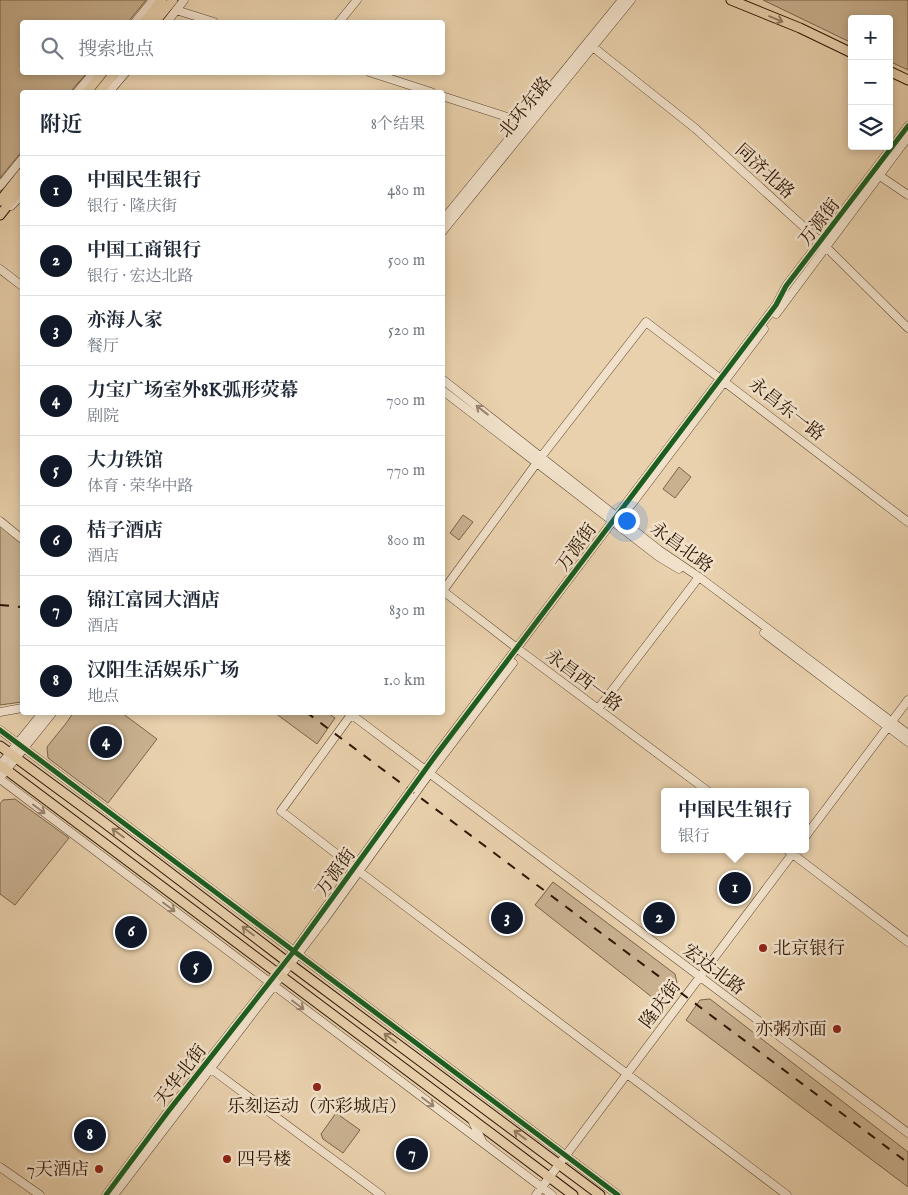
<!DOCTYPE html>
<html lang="zh">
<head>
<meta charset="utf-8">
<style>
  body { margin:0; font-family:"IM FELL English","Noto Serif SC",serif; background:#f2f2f3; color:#1f2937 }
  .controls { position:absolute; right:15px; top:15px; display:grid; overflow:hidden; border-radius:5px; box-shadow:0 2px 8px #0003 }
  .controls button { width:45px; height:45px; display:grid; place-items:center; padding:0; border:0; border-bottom:1px solid #e0e1e3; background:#fff; color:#1f2937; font:25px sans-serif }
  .you { position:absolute; left:626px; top:520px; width:18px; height:18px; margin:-12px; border:4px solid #fff; border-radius:50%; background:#1a73e8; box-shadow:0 0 0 8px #1a73e833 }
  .badge { display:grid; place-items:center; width:32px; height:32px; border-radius:50%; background:#111827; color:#fff; font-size:16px; font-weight:700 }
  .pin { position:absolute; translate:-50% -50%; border:2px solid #fff; box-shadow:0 1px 5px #0006 }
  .popup { position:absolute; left:661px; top:788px; width:148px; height:65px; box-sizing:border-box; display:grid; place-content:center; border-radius:5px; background:#fff; filter:drop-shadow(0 1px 4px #0005); font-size:16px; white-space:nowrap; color:#747a83 }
  .popup b { font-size:19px; color:#1f2937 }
  .popup::after { content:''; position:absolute; left:50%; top:100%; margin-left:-10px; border:10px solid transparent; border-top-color:#fff }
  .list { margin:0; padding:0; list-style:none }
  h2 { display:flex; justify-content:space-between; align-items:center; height:65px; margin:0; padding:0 20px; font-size:21px }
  h2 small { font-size:16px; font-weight:400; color:#747a83 }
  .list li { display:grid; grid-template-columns:32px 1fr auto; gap:15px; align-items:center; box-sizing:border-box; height:70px; padding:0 20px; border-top:1px solid #e0e1e3 }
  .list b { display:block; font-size:19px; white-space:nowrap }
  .list p { margin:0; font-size:16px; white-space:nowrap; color:#747a83 }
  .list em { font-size:16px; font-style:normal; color:#747a83 }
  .icon { flex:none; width:28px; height:28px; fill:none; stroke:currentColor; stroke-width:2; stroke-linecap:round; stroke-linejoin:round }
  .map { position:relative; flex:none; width:908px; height:1195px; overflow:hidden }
  .search { position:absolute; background:#fff; box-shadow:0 2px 8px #0003; left:20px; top:20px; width:425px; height:55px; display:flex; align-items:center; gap:12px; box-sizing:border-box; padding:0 18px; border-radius:5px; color:#747a83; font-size:19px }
  .panel { position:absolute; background:#fff; box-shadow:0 2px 8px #0003; left:20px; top:90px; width:425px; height:625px; border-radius:5px }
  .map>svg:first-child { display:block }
</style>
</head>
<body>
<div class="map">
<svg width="908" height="1195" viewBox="0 0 908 1195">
  <rect width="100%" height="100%" fill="#e9d1ad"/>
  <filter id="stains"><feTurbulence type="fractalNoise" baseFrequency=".004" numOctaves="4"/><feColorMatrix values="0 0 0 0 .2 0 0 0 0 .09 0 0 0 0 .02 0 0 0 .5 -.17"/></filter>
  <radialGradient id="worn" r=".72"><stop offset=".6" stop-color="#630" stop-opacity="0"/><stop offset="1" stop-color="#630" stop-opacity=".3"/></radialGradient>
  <path fill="#c9b190" stroke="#7b634a" d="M 0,0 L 146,0 L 128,22 L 22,22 L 22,72 L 87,73 L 70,92 L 22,92 L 22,151 L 0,178 Z
    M 763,0 L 908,0 L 908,70 L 889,61 L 889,19 L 852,19 L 852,43 Z
    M 679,467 L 691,477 L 675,498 L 663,489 Z
    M 463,515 L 473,522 L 459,540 L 450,533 Z
    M 0,525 L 22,542 L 22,702 L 0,705 Z
    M 73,713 L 122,713 L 157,739 L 108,803 L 48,758 L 47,747 L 67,722 Z
    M 275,713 L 328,713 L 335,718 L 317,744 Z
    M 15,799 L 69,838 L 15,905 L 0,894 L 0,804 L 3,800 Z
    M 553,882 L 675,974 L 677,983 L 662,1005 L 535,905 Z
    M 710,999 L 908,1152 L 908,1187 L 686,1020 L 700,1000 Z
    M 336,1113 L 360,1130 L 343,1153 L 323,1139 L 321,1134 Z"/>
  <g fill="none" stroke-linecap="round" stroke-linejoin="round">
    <defs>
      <path id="minor" d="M 176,10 L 214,22
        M 135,22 L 153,0
        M 167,22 L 184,0
        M 339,22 L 357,0
        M 593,47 L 696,129 L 826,247 L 908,328
        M 369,72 L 431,92
        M 77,92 L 94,72
        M 109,92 L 126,72
        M 442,96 L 526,123
        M 877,174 L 908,195
        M 0,186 L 22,159
        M 11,206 L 22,195
        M 442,221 L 622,0
        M 442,232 L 631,0
        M 0,269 L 22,286
        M 776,314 L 908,137
        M 442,379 L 659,550 L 699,577 L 908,734
        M 442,390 L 659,557 L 679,569
        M 631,505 L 764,329
        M 0,521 L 22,539
        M 443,591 L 522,652 L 709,792
        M 442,592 L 541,457 L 646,322 L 908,522
        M 764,633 L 908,742
        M 598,709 L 699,577
        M 0,712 L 22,708
        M 348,712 L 908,1133
        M 353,712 L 281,811 L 360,872 L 787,1195
        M 0,730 L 618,1195
        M 0,765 L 43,712
        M 0,778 L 53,712
        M 0,779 L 552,1195
        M 805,837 L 908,700
        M 786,849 L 908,942
        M 210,1068 L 381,1195
        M 471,1118 L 482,1141
        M 0,1167 L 40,1195
        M 106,1195 L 167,1113 L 294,951 L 436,755 L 776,305 L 786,286 L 908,126
        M 114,1195 L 324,920 L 429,774 L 513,663
        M 536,1195 L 796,849"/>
      <path id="major" d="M 731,0 L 800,28 L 852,53
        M 144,22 L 162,0
        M 155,22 L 173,0
        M 889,71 L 908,80
        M 87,92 L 103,72
        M 99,92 L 115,72
        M 0,201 L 22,173
        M 0,215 L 22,187
        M 0,746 L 102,821 L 286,961 L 600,1195
        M 0,765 L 573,1195"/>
    </defs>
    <use href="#minor" stroke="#5c442e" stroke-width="9"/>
    <use href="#major" stroke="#2d1503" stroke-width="11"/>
    <use href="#minor" stroke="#f1e1ca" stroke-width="8"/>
    <use href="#major" stroke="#e9d1ad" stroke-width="9"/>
    <path stroke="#2d1503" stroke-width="2" stroke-dasharray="9 9" stroke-linecap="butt" d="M 0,605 L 22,607
      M 306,712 L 908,1163"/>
    <defs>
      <path id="cycleway" d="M 0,730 L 618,1195
        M 106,1195 L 167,1113 L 294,951 L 436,755 L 776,305 L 786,286 L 908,126"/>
    </defs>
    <use href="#cycleway" stroke="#f1e1ca" stroke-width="8"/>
    <use href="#cycleway" stroke="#1b5e20" stroke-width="5"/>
  </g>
  <defs><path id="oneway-shaft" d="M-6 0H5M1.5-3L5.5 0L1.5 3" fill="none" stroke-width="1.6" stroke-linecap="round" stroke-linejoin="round" transform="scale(1.25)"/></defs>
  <g stroke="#947c60">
    <use href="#oneway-shaft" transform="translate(776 19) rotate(22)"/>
    <use href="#oneway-shaft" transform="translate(118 833) rotate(-143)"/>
    <use href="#oneway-shaft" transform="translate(248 931) rotate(-143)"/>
    <use href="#oneway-shaft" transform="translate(390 1038) rotate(-143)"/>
    <use href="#oneway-shaft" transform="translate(520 1135) rotate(-143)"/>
  </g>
  <g stroke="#998570">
    <use href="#oneway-shaft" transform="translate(482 410) rotate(-142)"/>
    <use href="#oneway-shaft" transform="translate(39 809) rotate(37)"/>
    <use href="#oneway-shaft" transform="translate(169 907) rotate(37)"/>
    <use href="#oneway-shaft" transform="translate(298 1005) rotate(37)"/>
    <use href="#oneway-shaft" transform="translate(428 1102) rotate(37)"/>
  </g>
  <g fill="#8f2418" stroke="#f1e1ca" stroke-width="2">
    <circle cx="763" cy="948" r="5"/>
    <circle cx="837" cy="1029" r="5"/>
    <circle cx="317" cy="1087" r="5"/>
    <circle cx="227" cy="1159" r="5"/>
    <circle cx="99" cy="1169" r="5"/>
  </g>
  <g text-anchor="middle" stroke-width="5" stroke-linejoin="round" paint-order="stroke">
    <g font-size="18" fill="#2d1503" stroke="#f1e1ca">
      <text transform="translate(525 107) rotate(-51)" y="6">北环东路</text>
      <text transform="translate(765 171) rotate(42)" y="6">同济北路</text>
      <text transform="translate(819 222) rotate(-52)" y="6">万源街</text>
      <text transform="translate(787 409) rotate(38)" y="6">永昌东一路</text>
      <text transform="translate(576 547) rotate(-54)" y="6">万源街</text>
      <text transform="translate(682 547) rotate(36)" y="6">永昌北路</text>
      <text transform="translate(584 680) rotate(37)" y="6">永昌西一路</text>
      <text transform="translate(335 872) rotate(-54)" y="6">万源街</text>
      <text transform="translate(714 969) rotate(37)" y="6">宏达北路</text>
      <text transform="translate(660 1004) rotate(-53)" y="6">隆庆街</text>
      <text transform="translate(180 1075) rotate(-52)" y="6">天华北街</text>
    </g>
    <g font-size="18" fill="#2d1503" stroke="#f1e1ca" text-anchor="start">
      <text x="773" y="954">北京银行</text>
      <text x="827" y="1035" text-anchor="end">亦粥亦面</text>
      <text x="317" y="1112" text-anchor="middle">乐刻运动（亦彩城店）</text>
      <text x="237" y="1165">四号楼</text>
      <text x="89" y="1175" text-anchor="end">7天酒店</text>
    </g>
  </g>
  <rect width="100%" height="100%" filter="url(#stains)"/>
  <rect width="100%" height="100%" fill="url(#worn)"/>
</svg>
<div class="controls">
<button>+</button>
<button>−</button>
<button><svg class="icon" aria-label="layers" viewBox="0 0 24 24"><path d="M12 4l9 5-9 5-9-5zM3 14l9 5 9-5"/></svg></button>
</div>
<div class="you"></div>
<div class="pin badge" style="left:735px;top:888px">1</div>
<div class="popup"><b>中国民生银行</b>银行</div>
<div class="pin badge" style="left:659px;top:918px">2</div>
<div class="pin badge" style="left:507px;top:918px">3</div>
<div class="pin badge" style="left:106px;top:742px">4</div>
<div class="pin badge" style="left:196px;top:967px">5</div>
<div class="pin badge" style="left:131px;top:932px">6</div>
<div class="pin badge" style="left:412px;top:1154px">7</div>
<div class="pin badge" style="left:90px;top:1135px">8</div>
<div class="search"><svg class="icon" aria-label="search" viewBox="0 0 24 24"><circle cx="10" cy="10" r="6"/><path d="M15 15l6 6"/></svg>搜索地点</div>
<section class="panel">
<h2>附近<small>8个结果</small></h2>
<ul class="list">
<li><span class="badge">1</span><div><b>中国民生银行</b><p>银行 · 隆庆街</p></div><em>480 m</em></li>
<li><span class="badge">2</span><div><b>中国工商银行</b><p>银行 · 宏达北路</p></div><em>500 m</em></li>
<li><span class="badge">3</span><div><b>亦海人家</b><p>餐厅</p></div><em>520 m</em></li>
<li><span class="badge">4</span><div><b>力宝广场室外8K弧形荧幕</b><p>剧院</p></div><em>700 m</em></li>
<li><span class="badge">5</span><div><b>大力铁馆</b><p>体育 · 荣华中路</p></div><em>770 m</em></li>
<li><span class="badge">6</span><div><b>桔子酒店</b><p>酒店</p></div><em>800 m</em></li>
<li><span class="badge">7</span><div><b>锦江富园大酒店</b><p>酒店</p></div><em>830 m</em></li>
<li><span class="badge">8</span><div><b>汉阳生活娱乐广场</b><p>地点</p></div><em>1.0 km</em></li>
</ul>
</section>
</div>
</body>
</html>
